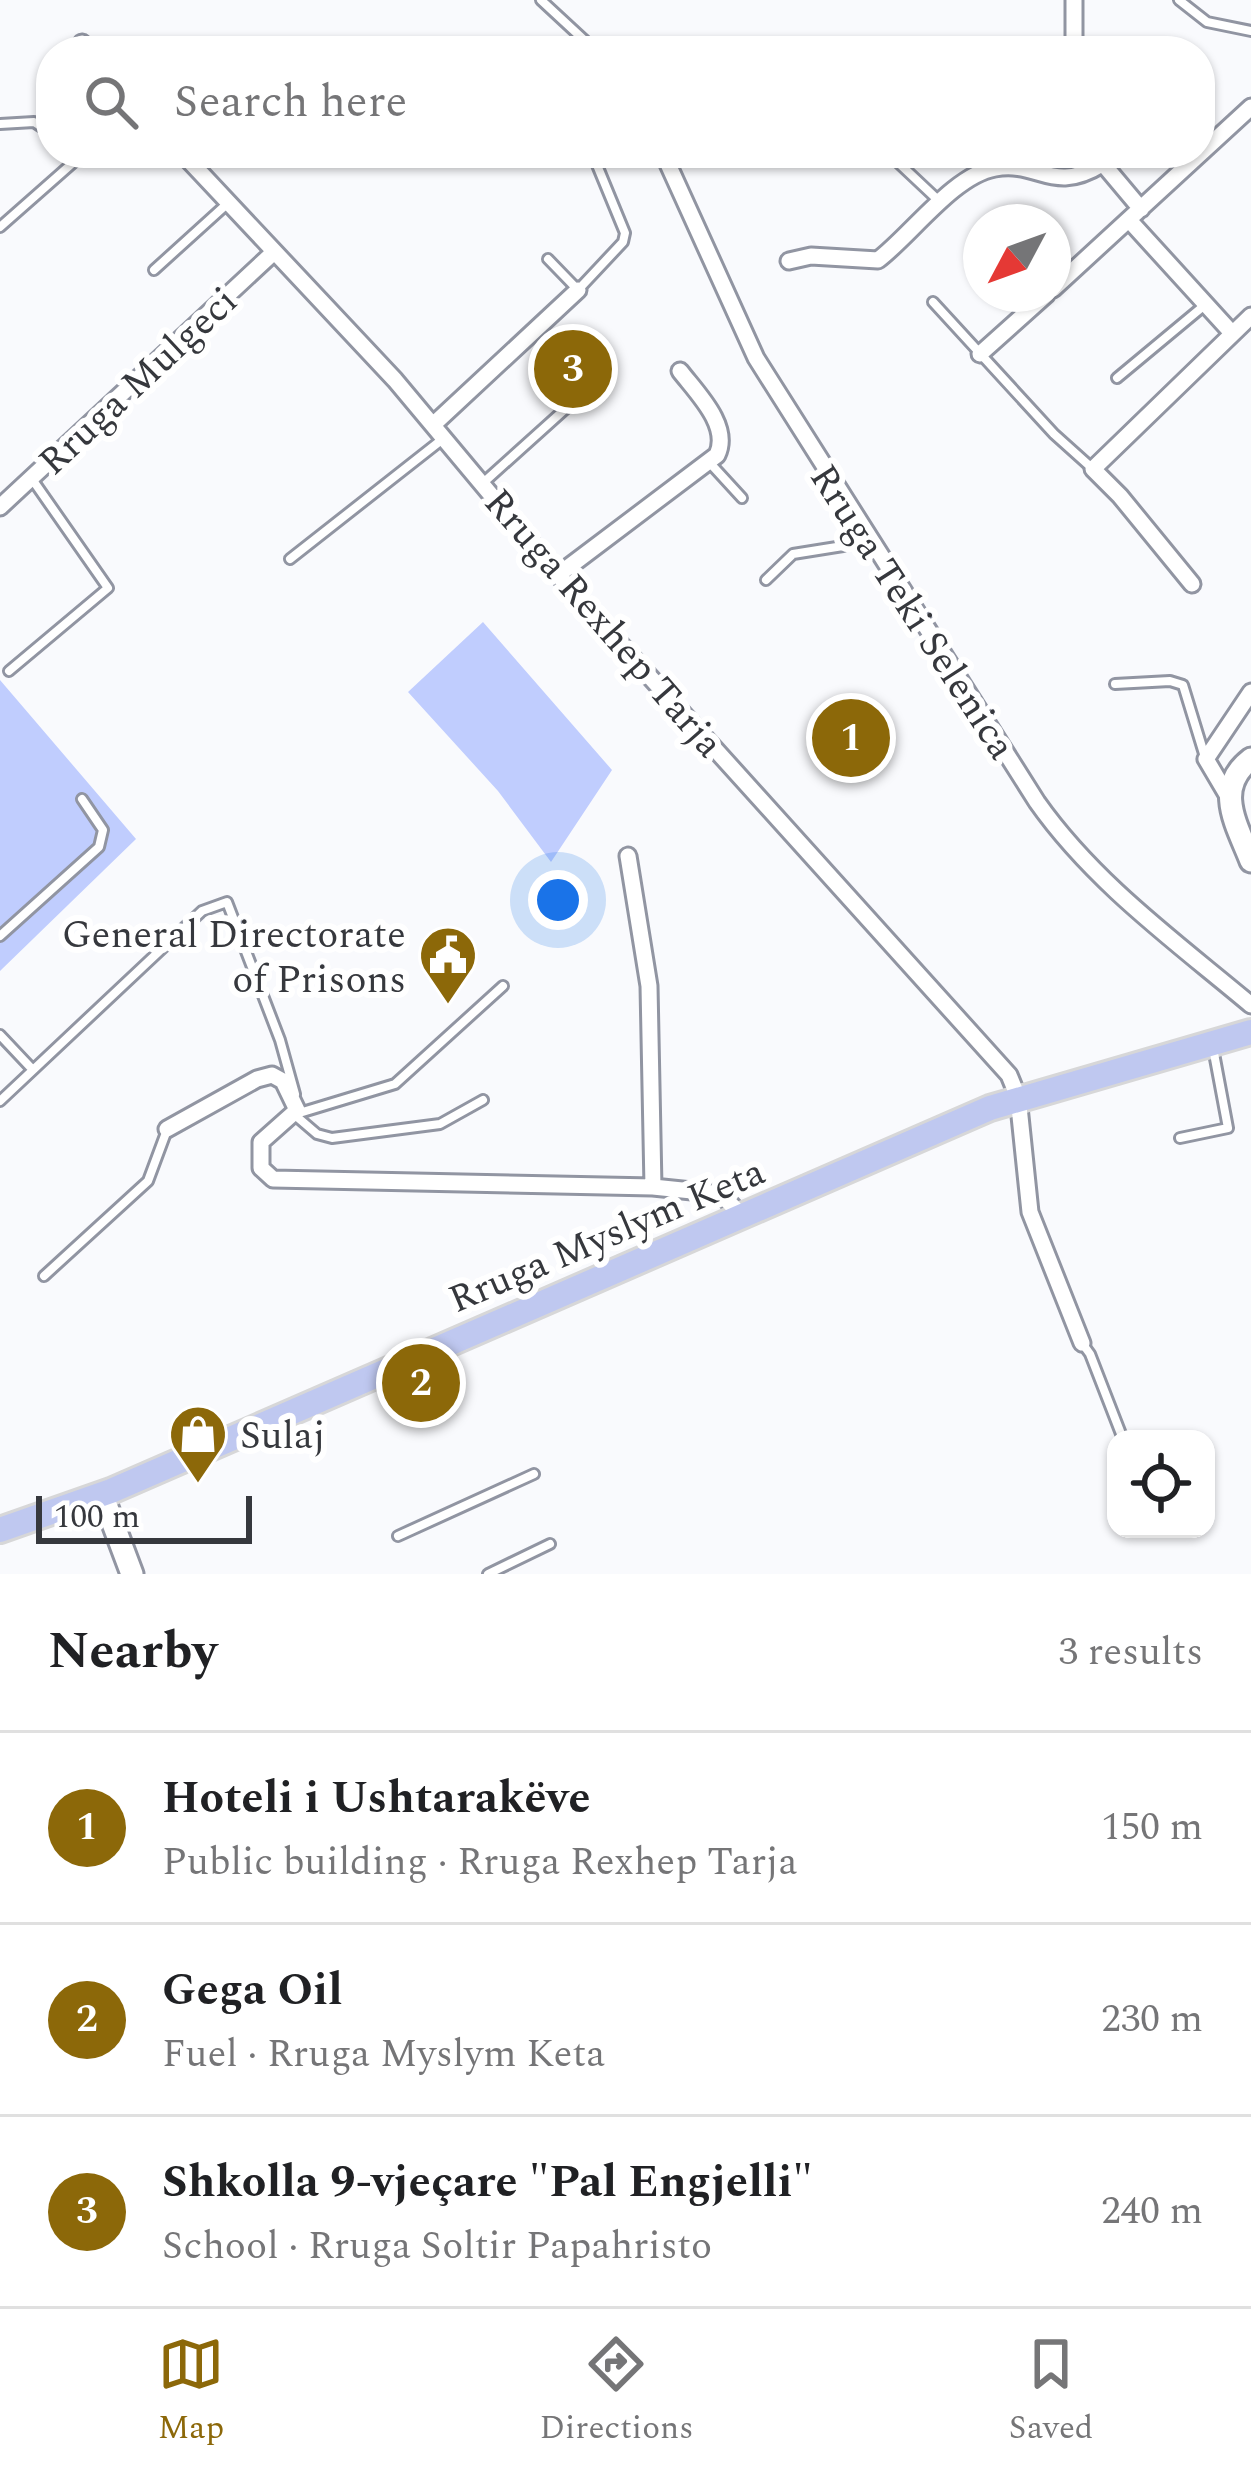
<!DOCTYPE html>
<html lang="en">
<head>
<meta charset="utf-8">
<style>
  body { margin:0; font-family:Spectral,serif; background:#f2f2f2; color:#202124 }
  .controls { position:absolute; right:36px; bottom:36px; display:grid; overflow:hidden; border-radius:24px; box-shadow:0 3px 9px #0004 }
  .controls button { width:108px; height:108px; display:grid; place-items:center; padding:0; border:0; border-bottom:3px solid #e0e0e0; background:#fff; color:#202124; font:60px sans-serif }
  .compass { position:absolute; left:963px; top:204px; width:108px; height:108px; border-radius:50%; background:#fff; box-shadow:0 3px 9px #0004; rotate:229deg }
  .scale { position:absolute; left:36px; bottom:30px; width:216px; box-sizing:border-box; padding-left:12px; border:6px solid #36383d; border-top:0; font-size:33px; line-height:42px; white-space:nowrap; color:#36383d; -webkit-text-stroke:9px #fff; paint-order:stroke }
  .you { position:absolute; left:558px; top:900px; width:42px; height:42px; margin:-30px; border:9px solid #fff; border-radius:50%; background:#1a73e8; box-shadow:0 0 0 18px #1a73e833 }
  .badge { display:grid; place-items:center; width:78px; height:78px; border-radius:50%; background:#8c6809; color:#fff; font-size:39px; font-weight:700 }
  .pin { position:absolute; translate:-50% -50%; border:6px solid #fff; box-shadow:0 3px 12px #0006 }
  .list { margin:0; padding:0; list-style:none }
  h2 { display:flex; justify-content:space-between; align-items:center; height:156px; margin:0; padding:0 48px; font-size:51px }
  h2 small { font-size:39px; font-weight:400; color:#757577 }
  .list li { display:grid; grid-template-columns:78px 1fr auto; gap:36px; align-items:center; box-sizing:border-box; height:192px; padding:0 48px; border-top:3px solid #e0e0e0 }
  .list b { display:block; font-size:45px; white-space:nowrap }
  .list p { margin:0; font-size:39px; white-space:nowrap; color:#757577 }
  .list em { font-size:39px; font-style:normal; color:#757577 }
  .icon { flex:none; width:66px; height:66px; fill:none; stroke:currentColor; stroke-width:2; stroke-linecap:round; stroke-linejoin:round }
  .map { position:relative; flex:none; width:1251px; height:1574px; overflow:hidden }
  .search { position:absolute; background:#fff; box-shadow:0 3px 9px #0004; left:36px; right:36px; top:36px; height:132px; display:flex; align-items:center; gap:30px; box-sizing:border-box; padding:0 42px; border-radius:48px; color:#757577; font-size:45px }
  .sheet { height:732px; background:#fff }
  nav { display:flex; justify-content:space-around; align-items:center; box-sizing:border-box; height:168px; border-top:3px solid #e0e0e0; background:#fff; font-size:33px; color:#757577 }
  nav a { display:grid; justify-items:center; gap:6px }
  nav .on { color:#8c6809 }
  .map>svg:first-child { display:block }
</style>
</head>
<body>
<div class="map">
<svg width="1251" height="1574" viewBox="0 0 1251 1574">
  <rect width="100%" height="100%" fill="#f9fafd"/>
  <path fill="#c0cdfe" d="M 483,622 L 612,770 L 551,862 L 498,791 L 408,692 Z
    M 0,680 L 136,839 L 0,971 Z"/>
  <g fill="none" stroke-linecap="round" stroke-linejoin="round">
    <defs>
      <path id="lane" d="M 541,0 L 596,51
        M 1179,0 L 1207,22 L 1251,31
        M 0,124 L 34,122 L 51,133
        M 888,153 L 939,201
        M 992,153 L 993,154
        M 0,227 L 84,153
        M 548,259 L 578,290 L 623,242 L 625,233 L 597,165
        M 154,270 L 228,203
        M 933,302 L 1054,434 L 1093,469
        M 1117,378 L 1206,304
        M 709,462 L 742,498
        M 483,483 L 583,393
        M 290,559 L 444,438
        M 766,580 L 793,554 L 843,546 L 866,536
        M 9,671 L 108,588 L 32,479
        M 1115,684 L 1170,681 L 1183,685 L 1205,757
        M 0,936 L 99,847 L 103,830 L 82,799
        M 0,1035 L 33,1070
        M 0,1101 L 202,911 L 227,902 L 280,1040 L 295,1094
        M 296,1114 L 395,1084 L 503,986
        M 296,1116 L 317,1134 L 332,1138 L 440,1124 L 483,1100
        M 1180,1138 L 1228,1128 L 1213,1048
        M 44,1276 L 148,1181 L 167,1130
        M 1082,1343 L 1090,1354 L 1123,1439
        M 432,1376 L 444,1353
        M 387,1377 L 408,1386
        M 398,1536 L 534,1474
        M 488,1574 L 550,1544"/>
      <path id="street" d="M 82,43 L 89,51
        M 1074,51 L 1074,0
        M 182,153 L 395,380 L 558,575 L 1009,1075 L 1018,1097 L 1030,1212 L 1082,1343
        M 663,153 L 756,358 L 1037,802 C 1094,883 1176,942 1251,1005
        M 1094,153 L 1141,209
        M 1129,220 L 1231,332
        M 789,261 L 811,256 L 878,260 C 911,235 954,175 995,168 C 1039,160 1052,195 1102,164
        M 1053,289 L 1251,107
        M 980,354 L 1047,294
        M 434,424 L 578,290
        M 0,507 L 274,252
        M 558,575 L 717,455 C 731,426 697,393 680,371
        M 1192,584 L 1120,496 L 1093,469 L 1251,316
        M 1229,798 L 1206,759 L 1251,692
        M 628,856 L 649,986 L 653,1187
        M 167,1129 L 257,1079 L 272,1075 L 283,1081 L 297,1110 L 261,1142 L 261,1168 L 273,1179 L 653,1187 L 721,1194 L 741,1215"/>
      <path id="secondary" d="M 1251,759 C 1213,788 1237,825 1251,861
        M 102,1494 L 132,1574"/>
      <path id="primary" d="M 0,1530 L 111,1491 L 990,1108 L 1251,1032"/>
    </defs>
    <use href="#lane" stroke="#9195a2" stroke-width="14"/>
    <use href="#street" stroke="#9195a2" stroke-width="21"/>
    <use href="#secondary" stroke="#9195a2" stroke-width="27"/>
    <use href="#primary" stroke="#d7d7d8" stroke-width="30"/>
    <use href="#lane" stroke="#fff" stroke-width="8"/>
    <use href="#street" stroke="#fff" stroke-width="15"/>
    <use href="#secondary" stroke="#fff" stroke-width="21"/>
    <use href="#primary" stroke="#bfc8f0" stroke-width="24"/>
  </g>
  <defs>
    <symbol id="civic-pin" viewBox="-11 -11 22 30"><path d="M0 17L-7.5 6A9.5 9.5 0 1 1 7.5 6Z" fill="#8c6809" stroke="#fff"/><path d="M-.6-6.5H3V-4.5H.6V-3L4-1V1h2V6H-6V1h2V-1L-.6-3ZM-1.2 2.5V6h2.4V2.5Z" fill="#fff"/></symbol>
    <symbol id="shop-pin" viewBox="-11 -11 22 30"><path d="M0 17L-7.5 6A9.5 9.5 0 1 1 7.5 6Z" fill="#8c6809" stroke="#fff"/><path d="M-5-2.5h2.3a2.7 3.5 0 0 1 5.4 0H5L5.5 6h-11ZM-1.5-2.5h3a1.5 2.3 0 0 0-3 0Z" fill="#fff"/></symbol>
  </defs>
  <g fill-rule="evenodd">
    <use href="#civic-pin" x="415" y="922" width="66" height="90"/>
    <use href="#shop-pin" x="165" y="1401" width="66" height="90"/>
  </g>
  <g text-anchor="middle" stroke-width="12" stroke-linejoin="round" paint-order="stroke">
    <g font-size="39" fill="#36383d" stroke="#fff">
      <text transform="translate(137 380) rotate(-43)" y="14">Rruga Mulgeci</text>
      <text transform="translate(914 611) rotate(57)" y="14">Rruga Teki Selenica</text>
      <text transform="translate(605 622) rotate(49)" y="14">Rruga Rexhep Tarja</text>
      <text transform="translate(606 1234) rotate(-23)" y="14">Rruga Myslym Keta</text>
    </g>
    <g font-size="39" fill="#36383d" stroke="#fff" text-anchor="end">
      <text x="406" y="947">General Directorate<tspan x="406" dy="45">of Prisons</tspan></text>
      <text x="240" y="1448" text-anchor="start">Sulaj</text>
    </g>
  </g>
</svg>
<div class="controls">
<button><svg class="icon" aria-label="locate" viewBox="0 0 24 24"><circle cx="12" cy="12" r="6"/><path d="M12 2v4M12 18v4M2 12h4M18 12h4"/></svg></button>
</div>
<svg class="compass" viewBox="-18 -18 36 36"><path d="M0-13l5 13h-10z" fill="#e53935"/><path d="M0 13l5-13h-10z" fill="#757577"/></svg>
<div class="scale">100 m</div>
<div class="you"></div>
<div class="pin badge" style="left:851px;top:738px">1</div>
<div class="pin badge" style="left:421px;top:1383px">2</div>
<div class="pin badge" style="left:573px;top:369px">3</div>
<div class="search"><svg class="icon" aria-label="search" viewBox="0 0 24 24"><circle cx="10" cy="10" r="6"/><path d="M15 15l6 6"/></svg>Search here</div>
</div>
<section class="sheet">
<h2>Nearby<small>3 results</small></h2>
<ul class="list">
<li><span class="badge">1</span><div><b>Hoteli i Ushtarakëve</b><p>Public building · Rruga Rexhep Tarja</p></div><em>150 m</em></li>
<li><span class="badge">2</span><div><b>Gega Oil</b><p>Fuel · Rruga Myslym Keta</p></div><em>230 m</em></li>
<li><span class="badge">3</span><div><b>Shkolla 9-vjeçare &quot;Pal Engjelli&quot;</b><p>School · Rruga Soltir Papahristo</p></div><em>240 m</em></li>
</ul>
</section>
<nav>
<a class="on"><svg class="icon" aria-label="map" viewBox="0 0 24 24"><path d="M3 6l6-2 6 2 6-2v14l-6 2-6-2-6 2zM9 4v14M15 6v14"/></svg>Map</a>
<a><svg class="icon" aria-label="directions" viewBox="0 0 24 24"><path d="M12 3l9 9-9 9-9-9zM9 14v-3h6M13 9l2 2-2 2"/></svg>Directions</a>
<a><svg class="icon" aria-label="saved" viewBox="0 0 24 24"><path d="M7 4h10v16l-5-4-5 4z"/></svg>Saved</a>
</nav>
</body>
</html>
